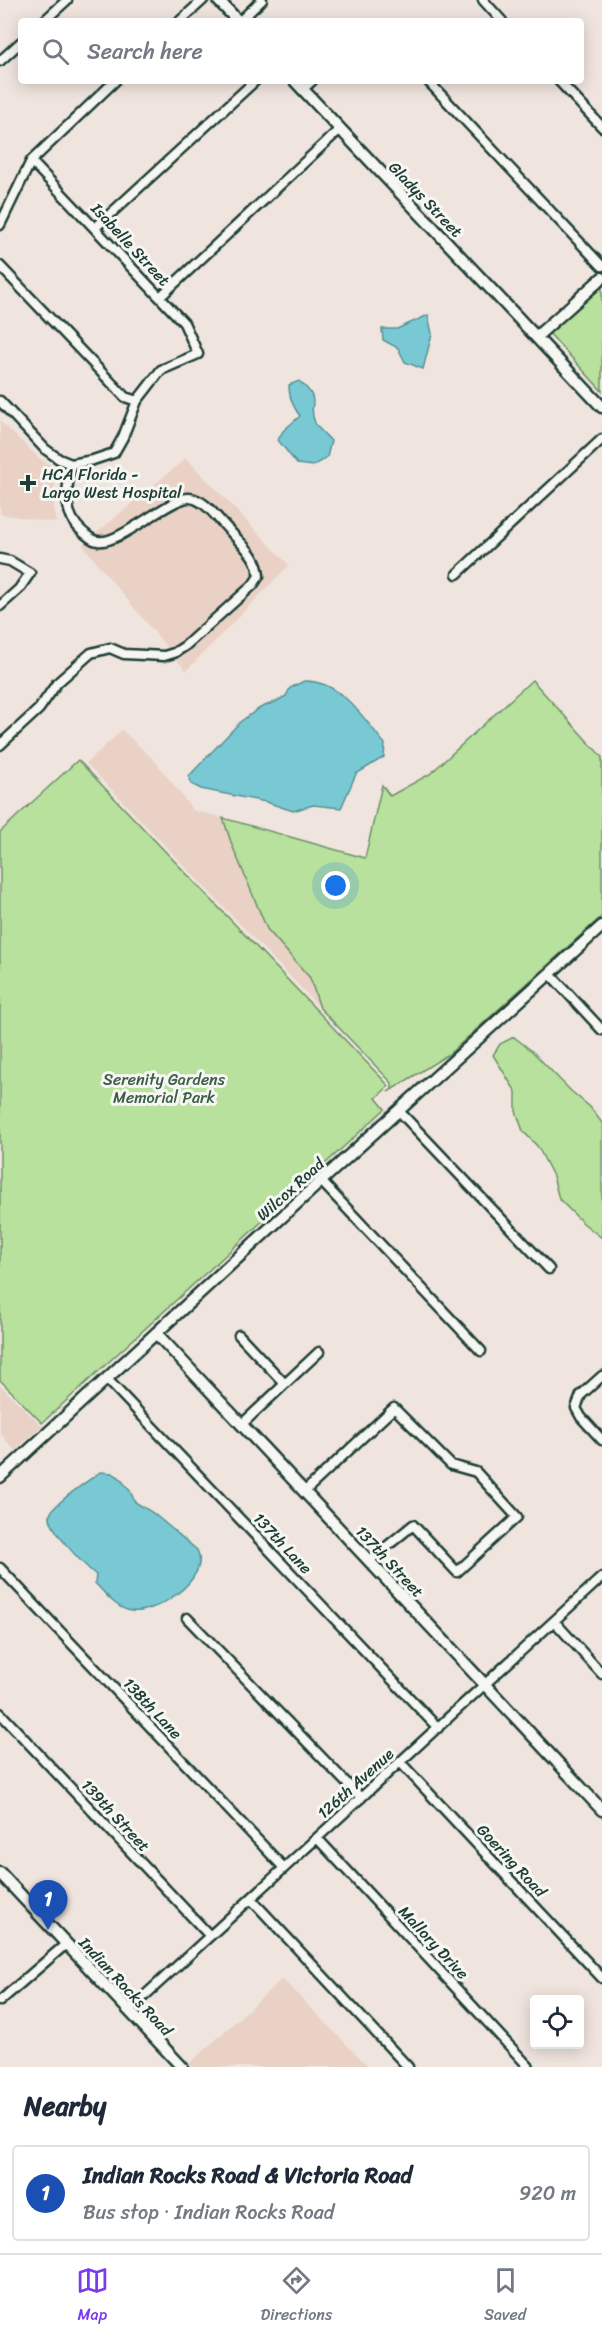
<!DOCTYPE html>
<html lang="en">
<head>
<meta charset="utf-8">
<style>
  body { margin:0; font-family:Sriracha,sans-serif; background:#f2f2f3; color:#1f2937 }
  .controls { position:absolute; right:18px; bottom:18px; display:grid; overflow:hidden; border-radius:6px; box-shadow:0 3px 15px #0003 }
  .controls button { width:54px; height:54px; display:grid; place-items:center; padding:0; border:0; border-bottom:2px solid #e0e1e3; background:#fff; color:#1f2937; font:30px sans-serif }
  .you { position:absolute; left:336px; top:886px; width:21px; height:21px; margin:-15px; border:4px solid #fff; border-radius:50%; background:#1a73e8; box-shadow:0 0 0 9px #1a73e833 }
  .badge { display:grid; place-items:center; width:39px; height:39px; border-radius:50%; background:#7c3aed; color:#fff; font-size:20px; font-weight:700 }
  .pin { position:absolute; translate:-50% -50px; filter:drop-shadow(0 2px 3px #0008) }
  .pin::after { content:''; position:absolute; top:32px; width:21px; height:18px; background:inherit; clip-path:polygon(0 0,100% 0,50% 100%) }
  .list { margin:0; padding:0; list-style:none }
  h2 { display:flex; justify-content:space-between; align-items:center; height:78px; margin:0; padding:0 24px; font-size:26px }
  h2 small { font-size:20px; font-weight:400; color:#747a83 }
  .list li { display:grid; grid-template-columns:39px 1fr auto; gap:18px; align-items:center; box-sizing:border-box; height:96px; margin:0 12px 12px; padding:0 12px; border:2px solid #e0e1e3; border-radius:6px }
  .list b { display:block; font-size:22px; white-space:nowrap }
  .list p { margin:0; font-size:20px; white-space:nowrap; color:#747a83 }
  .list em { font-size:20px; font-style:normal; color:#747a83 }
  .icon { flex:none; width:33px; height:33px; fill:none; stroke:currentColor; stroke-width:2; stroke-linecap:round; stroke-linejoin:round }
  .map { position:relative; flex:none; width:602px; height:2067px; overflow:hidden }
  .search { position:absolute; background:#fff; box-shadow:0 3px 15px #0003; left:18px; right:18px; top:18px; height:66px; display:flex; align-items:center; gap:15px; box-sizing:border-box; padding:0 21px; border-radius:6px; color:#747a83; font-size:22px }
  .sheet { height:186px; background:#fff }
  nav { display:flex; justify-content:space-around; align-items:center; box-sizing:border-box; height:84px; border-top:2px solid #e0e1e3; background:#fff; font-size:16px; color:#747a83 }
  nav a { display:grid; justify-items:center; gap:3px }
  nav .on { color:#7c3aed }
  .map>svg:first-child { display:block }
</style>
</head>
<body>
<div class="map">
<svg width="602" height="2067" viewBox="0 0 602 2067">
  <rect width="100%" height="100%" fill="#f0e5de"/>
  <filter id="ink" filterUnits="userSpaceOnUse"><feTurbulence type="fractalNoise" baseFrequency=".0167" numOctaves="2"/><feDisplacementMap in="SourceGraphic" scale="12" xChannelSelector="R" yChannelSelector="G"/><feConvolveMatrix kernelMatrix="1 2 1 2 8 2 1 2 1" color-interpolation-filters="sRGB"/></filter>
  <g filter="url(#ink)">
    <path fill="#e9d1c6" d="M 0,421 L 40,459 L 57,469 L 53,498 L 56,523 L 0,514 Z
      M 186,458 L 289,565 L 186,671 L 175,658 L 188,649 L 257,588 L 263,578 L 263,568 L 258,555 L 205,500 L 190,493 L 179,496 L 137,520 L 105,536 L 94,535 Z
      M 189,502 L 200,506 L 251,560 L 255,574 L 250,582 L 182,643 L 169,650 L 82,545 L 87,541 L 99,546 L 109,544 Z
      M 122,730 L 155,761 L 193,810 L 223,818 L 232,845 L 267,929 L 310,978 L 320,1008 L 86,763 Z
      M 0,1385 L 42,1426 L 15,1451 L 0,1433 Z
      M 282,1979 L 369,2067 L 188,2067 L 189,2064 Z"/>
    <path fill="#b8e19d" stroke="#6c8f68" stroke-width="1.5" d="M 602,284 L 602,391 L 549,333 Z
      M 532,680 L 602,757 L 602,916 L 449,1054 L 388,1092 L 392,1089 L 392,1083 L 320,1008 L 310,978 L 267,929 L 232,845 L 223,818 L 365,858 L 382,785 L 390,796 L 430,774 Z
      M 78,760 L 389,1086 L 376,1098 L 385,1109 L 42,1423 L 0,1380 L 0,832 Z
      M 514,1037 L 532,1051 L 571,1091 L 590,1107 L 602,1123 L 602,1238 L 583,1223 L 559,1199 L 553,1176 L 538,1147 L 523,1131 L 516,1111 L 516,1092 L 493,1055 L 500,1044 Z"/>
    <path fill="#79c9d5" stroke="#559195" stroke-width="1.5" d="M 428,315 L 432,334 L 423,369 L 405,362 L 398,348 L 383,340 L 382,329 L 397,329 Z
      M 299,381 C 324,402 306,402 315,423 C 318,429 326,435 331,441 L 327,457 L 313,466 L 297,464 L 278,440 L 283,431 L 300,416 C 293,406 289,398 289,385 Z
      M 304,681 C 341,680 363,718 385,744 L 384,757 L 356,774 L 341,808 L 313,805 L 293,811 L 266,802 L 201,789 L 191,784 L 189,776 L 241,721 L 260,708 L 277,701 L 286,696 L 290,688 Z
      M 100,1472 L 112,1473 L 119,1477 L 130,1491 L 135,1502 L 153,1513 L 197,1550 C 212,1579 151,1619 127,1610 C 114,1606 104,1592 95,1583 L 96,1575 C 85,1566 48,1529 50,1515 C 52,1504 90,1480 100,1472 Z"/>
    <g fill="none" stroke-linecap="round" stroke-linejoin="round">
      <defs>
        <path id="minor" d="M 483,0 L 502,21
          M 44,21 L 67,0
          M 180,21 L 203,0
          M 240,21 L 262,0
          M 0,61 L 21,42
          M 428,81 L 602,266
          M 559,81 L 602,127
          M 303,89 L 312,81
          M 0,225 L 31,161 L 115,81
          M 95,228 L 255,81
          M 0,266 L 125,397 L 137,401
          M 160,297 L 339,130
          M 0,401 L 45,449 L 59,459 L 71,464 L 93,460 L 114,453 L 123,437 L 137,401 L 161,370 L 198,354 L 184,323 L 31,161
          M 0,559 L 10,561 L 30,573 L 19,589 L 0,606
          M 457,574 L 602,439
          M 0,745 L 39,709 L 57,683 L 91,653 L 110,648 L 124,654 L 164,656 L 174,653 L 185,646 L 253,585 L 259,576 C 258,556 242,545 230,531 C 219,521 204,497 188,498 C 168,499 119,545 98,541 C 92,541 87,535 83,532 C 61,513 67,488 71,464
          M 550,974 L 602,1030
          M 399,1111 L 549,1269
          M 321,1181 L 481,1351
          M 239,1335 L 285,1384
          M 602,1376 L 581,1395 L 576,1408 L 581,1417 L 602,1440
          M 107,1379 L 438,1728
          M 241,1425 L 319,1352
          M 304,1492 L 394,1408 L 451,1465 L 476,1472 L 517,1517 L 457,1572 L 413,1525 L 369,1561
          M 0,1568 L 284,1868
          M 187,1618 L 361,1798
          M 554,1621 L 602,1674
          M 0,1713 L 210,1936
          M 400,1762 L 602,1978
          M 317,1838 L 529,2067
          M 251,1899 L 408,2067
          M 0,2001 L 66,1944
          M 129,2010 L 602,1577"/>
        <path id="tertiary" d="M 218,0 L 238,21
          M 295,81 L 602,407
          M 536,337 L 602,278
          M 156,1333 L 602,1810
          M 0,1477 L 321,1181 L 602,926
          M 0,1873 L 182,2067"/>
      </defs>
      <use href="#minor" stroke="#1f3d34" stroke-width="13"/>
      <use href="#tertiary" stroke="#1f3d34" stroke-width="15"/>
      <use href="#minor" stroke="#f6f6f2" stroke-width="8"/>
      <use href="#tertiary" stroke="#f6f6f2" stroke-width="10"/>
    </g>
  </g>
  <path fill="#1f3d34" stroke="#f6f6f2" stroke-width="2" d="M25 474h6v6h6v6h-6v6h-6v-6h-6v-6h6z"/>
  <g text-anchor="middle" stroke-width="6" stroke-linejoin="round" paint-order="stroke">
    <g font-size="16" fill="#1f3d34" stroke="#f6f6f2">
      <text transform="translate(426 199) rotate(46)" y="6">Gladys Street</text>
      <text transform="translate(131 244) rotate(47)" y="6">Isabelle Street</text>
      <text transform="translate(290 1189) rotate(-42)" y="6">Wilcox Road</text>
      <text transform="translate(283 1543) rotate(47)" y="6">137th Lane</text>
      <text transform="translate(390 1561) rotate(47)" y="6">137th Street</text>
      <text transform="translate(153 1708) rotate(47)" y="6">138th Lane</text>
      <text transform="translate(355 1783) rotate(-42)" y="6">126th Avenue</text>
      <text transform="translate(116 1815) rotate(47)" y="6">139th Street</text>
      <text transform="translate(512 1860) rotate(47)" y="6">Goering Road</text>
      <text transform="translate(434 1942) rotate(47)" y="6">Mallory Drive</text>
      <text transform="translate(126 1986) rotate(47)" y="6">Indian Rocks Road</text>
    </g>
    <g font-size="16" fill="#1f3d34" stroke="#f6f6f2" text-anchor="start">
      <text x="42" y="480">HCA Florida -<tspan x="42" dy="18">Largo West Hospital</tspan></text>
    </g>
    <g font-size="16" fill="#3e5e49" stroke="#f6f6f2">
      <text x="164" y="1085">Serenity Gardens<tspan x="164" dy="18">Memorial Park</tspan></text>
    </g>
  </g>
</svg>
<div class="controls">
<button><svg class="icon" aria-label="locate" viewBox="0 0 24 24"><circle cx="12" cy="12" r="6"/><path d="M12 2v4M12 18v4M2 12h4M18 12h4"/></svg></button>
</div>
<div class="you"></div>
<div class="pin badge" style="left:48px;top:1930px;background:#1a4fb4">1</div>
<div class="search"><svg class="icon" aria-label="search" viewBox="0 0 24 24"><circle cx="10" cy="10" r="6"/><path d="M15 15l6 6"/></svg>Search here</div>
</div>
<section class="sheet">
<h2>Nearby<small></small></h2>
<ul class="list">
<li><span class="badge" style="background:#1a4fb4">1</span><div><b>Indian Rocks Road &amp; Victoria Road</b><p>Bus stop · Indian Rocks Road</p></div><em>920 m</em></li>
</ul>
</section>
<nav>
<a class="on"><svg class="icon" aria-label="map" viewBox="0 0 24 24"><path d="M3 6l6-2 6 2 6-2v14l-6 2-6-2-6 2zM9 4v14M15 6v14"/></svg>Map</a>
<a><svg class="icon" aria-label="directions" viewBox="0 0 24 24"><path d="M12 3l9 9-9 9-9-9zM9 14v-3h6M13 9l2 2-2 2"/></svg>Directions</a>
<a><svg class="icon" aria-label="saved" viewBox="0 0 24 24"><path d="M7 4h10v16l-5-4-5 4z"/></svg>Saved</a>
</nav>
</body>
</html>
